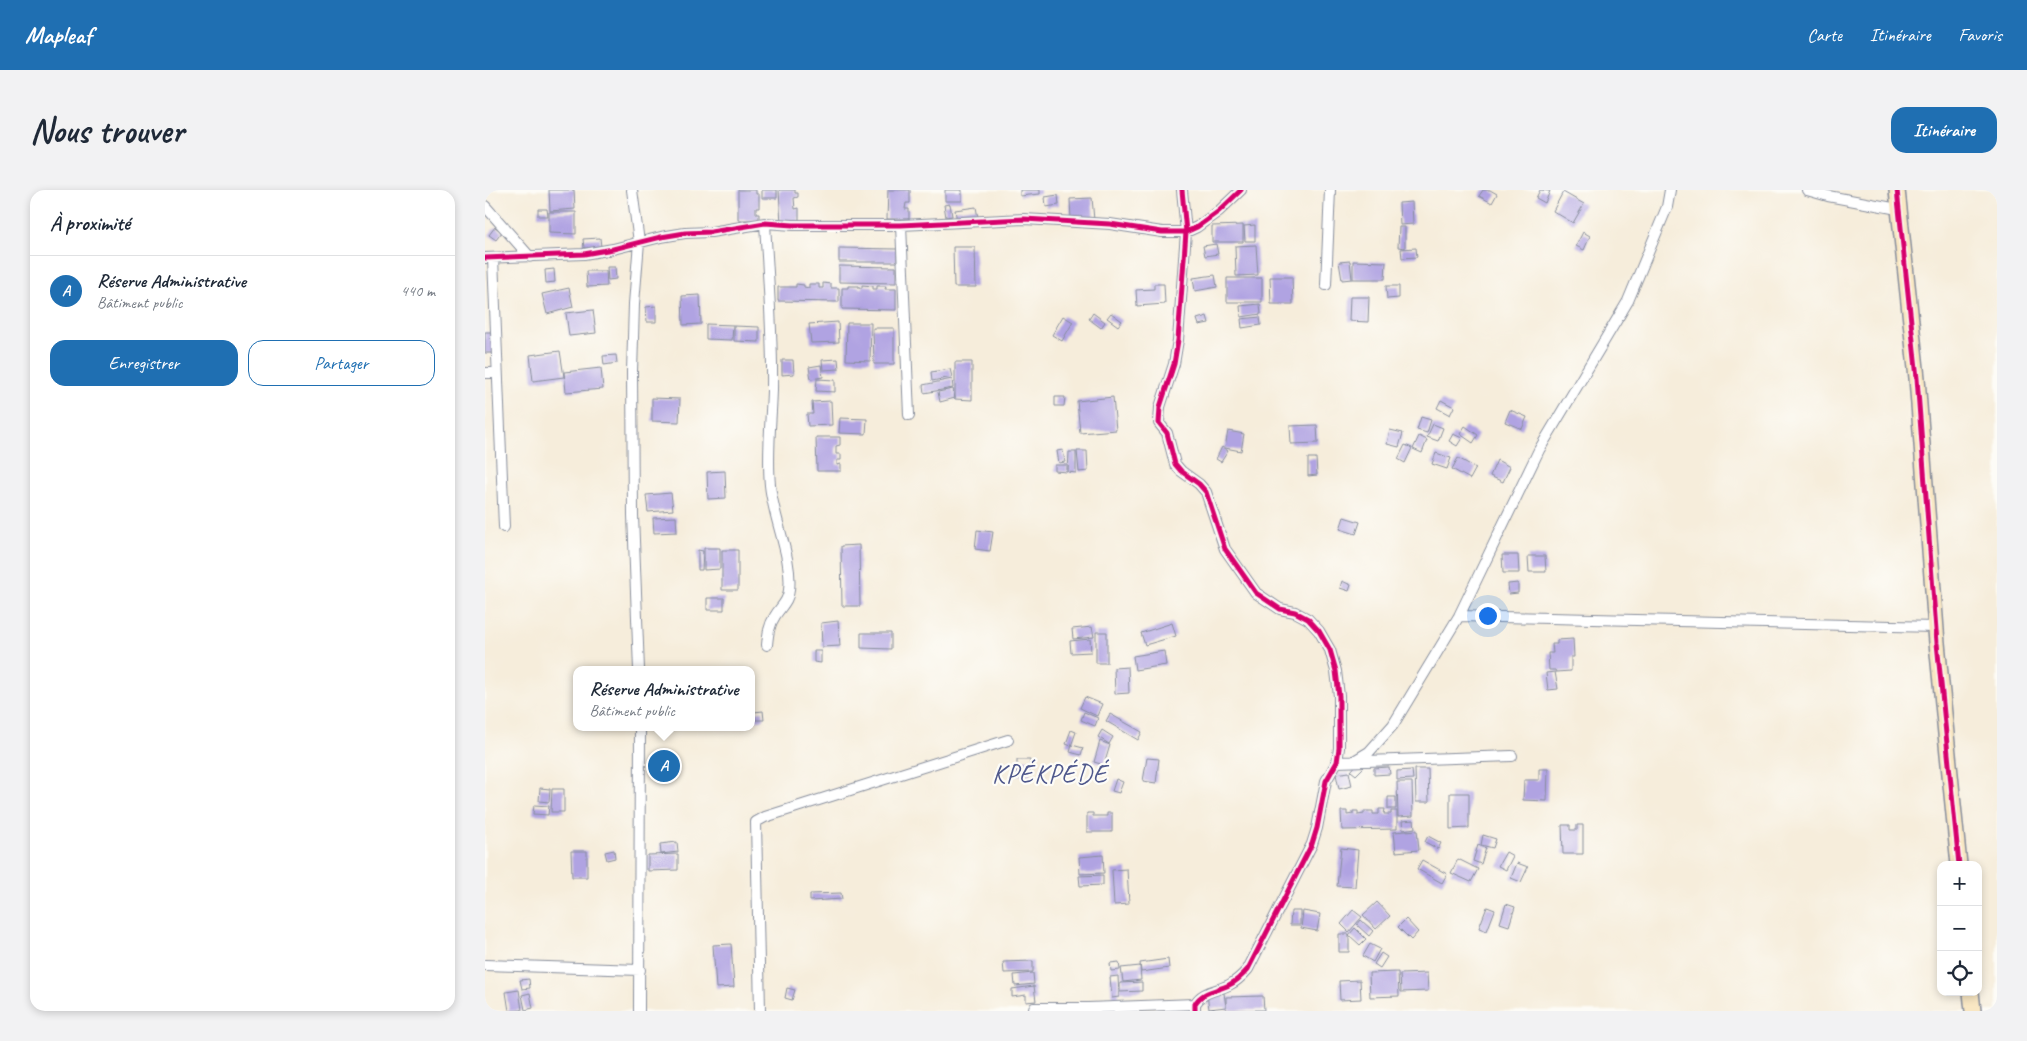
<!DOCTYPE html>
<html lang="fr">
<head>
<meta charset="utf-8">
<style>
  body { margin:0; font-family:Caveat,sans-serif; background:#f2f2f3; color:#1f2937 }
  .controls { position:absolute; right:15px; bottom:15px; display:grid; overflow:hidden; border-radius:10px; box-shadow:0 2px 8px #0003 }
  .controls button { width:45px; height:45px; display:grid; place-items:center; padding:0; border:0; border-bottom:1px solid #e0e1e3; background:#fff; color:#1f2937; font:25px sans-serif }
  .you { position:absolute; left:1002px; top:425px; width:18px; height:18px; margin:-12px; border:4px solid #fff; border-radius:50%; background:#1a73e8; box-shadow:0 0 0 8px #1a73e833 }
  .badge { display:grid; place-items:center; width:32px; height:32px; border-radius:50%; background:#1f6fb2; color:#fff; font-size:16px; font-weight:700 }
  .pin { position:absolute; translate:-50% -50%; border:2px solid #fff; box-shadow:0 1px 5px #0006 }
  .popup { position:absolute; left:88px; top:476px; width:182px; height:65px; box-sizing:border-box; display:grid; place-content:center; border-radius:10px; background:#fff; filter:drop-shadow(0 1px 4px #0005); font-size:16px; white-space:nowrap; color:#747a83 }
  .popup b { font-size:19px; color:#1f2937 }
  .popup::after { content:''; position:absolute; left:50%; top:100%; margin-left:-10px; border:10px solid transparent; border-top-color:#fff }
  .list { margin:0; padding:0; list-style:none }
  h2 { display:flex; justify-content:space-between; align-items:center; height:65px; margin:0; padding:0 20px; font-size:21px }
  h2 small { font-size:16px; font-weight:400; color:#747a83 }
  .list li { display:grid; grid-template-columns:32px 1fr auto; gap:15px; align-items:center; box-sizing:border-box; height:70px; padding:0 20px; border-top:1px solid #e0e1e3 }
  .list b { display:block; font-size:19px; white-space:nowrap }
  .list p { margin:0; font-size:16px; white-space:nowrap; color:#747a83 }
  .list em { font-size:16px; font-style:normal; color:#747a83 }
  .actions { display:flex; gap:10px; padding:15px 20px }
  .actions a { flex:1; padding:11px 0; border:1px solid #1f6fb2; border-radius:15px; text-align:center; font-size:18px; color:#1f6fb2 }
  .actions .main { background:#1f6fb2; color:#fff }
  .icon { flex:none; width:28px; height:28px; fill:none; stroke:currentColor; stroke-width:2; stroke-linecap:round; stroke-linejoin:round }
  .map { position:relative; flex:none; width:1512px; height:821px; overflow:hidden; border-radius:15px }
  header { display:flex; align-items:center; gap:30px; box-sizing:border-box; height:70px; padding:0 25px; background:#1f6fb2; color:#fff }
  header strong { font-size:24px }
  nav { display:flex; gap:28px; margin-inline-start:auto; font-size:18px }
  .intro { display:flex; align-items:center; justify-content:space-between; box-sizing:border-box; height:120px; padding:0 30px }
  h1 { margin:0; font-size:35px }
  .button { padding:12px 22px; border-radius:15px; background:#1f6fb2; color:#fff; font-size:18px; font-weight:700 }
  main { display:flex; gap:30px; padding:0 30px }
  aside { flex:1; background:#fff; border-radius:15px; box-shadow:0 2px 8px #0003 }
  .map>svg:first-child { display:block }
</style>
</head>
<body>
<header>
<strong>Mapleaf</strong>
<nav><a>Carte</a><a>Itinéraire</a><a>Favoris</a></nav>
</header>
<div class="intro"><h1>Nous trouver</h1><a class="button">Itinéraire</a></div>
<main>
<aside>
<h2>À proximité<small></small></h2>
<ul class="list">
<li><span class="badge">A</span><div><b>Réserve Administrative</b><p>Bâtiment public</p></div><em>440 m</em></li>
</ul>
<div class="actions"><a class="main">Enregistrer</a><a>Partager</a></div>
</aside>
<div class="map">
<svg width="1512" height="821" viewBox="0 0 1512 821">
  <rect width="100%" height="100%" fill="#fdfcf7"/>
  <filter id="ink" filterUnits="userSpaceOnUse"><feTurbulence type="fractalNoise" baseFrequency=".02" numOctaves="2"/><feDisplacementMap in="SourceGraphic" scale="10" xChannelSelector="R" yChannelSelector="G"/><feConvolveMatrix kernelMatrix="1 2 1 2 8 2 1 2 1" color-interpolation-filters="sRGB"/></filter>
  <filter id="wash" filterUnits="userSpaceOnUse"><feTurbulence type="fractalNoise" baseFrequency=".0096" numOctaves="4" result="noise"/><feDisplacementMap in="SourceGraphic" scale="20" xChannelSelector="R" yChannelSelector="G"/><feGaussianBlur stdDeviation="1.12" result="paint"/><feColorMatrix in="noise" values="0 0 0 0 0 0 0 0 0 0 0 0 0 0 0 0 0 1.4 0 .05"/><feComposite in="paint" operator="in"/></filter>
  <g filter="url(#wash)">
    <rect width="100%" height="100%" fill="#f6eddb"/>
    <g id="blocks">
      <path fill="#b0a3e2" d="M 64,0 L 89,0 L 90,19 L 65,21 Z
        M 253,0 L 271,0 L 271,4 L 274,4 L 274,18 L 271,18 L 271,24 L 274,24 L 274,30 L 253,30 Z
        M 277,0 L 292,0 L 292,8 L 277,8 Z
        M 294,0 L 310,0 L 310,3 L 313,3 L 313,7 L 309,8 L 310,19 L 314,18 L 314,33 L 296,34 Z
        M 403,0 L 425,0 L 425,13 L 421,13 L 420,19 L 424,19 L 424,29 L 402,29 Z
        M 460,0 L 477,0 L 477,11 L 460,11 Z
        M 535,0 L 555,0 L 555,4 L 535,6 Z
        M 998,0 L 1005,0 L 1012,4 L 1007,13 L 994,6 Z
        M 1055,0 L 1065,1 L 1060,13 L 1051,8 Z
        M 1078,2 L 1099,14 L 1088,33 L 1068,21 Z
        M 573,5 L 574,15 L 561,17 L 560,7 Z
        M 607,8 L 609,30 L 586,30 L 585,9 Z
        M 927,12 L 928,34 L 915,35 L 914,13 Z
        M 465,14 L 467,26 L 461,27 L 459,15 Z
        M 491,17 L 493,28 L 472,31 L 470,20 Z
        M 53,19 L 62,19 L 63,26 L 53,26 Z
        M 64,22 L 91,22 L 91,44 L 64,43 Z
        M 758,35 L 758,52 L 727,52 L 727,36 Z
        M 770,35 L 770,51 L 760,51 L 759,36 Z
        M 10,37 L 17,42 L 11,50 L 4,45 Z
        M 914,37 L 920,37 L 920,58 L 913,57 Z
        M 1098,42 L 1105,46 L 1099,60 L 1091,56 Z
        M 115,48 L 116,57 L 99,58 L 98,49 Z
        M 731,54 L 733,64 L 720,66 L 718,56 Z
        M 771,55 L 773,85 L 751,86 L 750,56 Z
        M 468,57 L 490,57 L 491,97 L 469,97 Z
        M 354,58 L 412,59 L 412,72 L 354,72 Z
        M 931,58 L 932,67 L 917,68 L 916,59 Z
        M 865,71 L 867,89 L 857,90 L 854,72 Z
        M 868,71 L 901,72 L 900,89 L 868,89 Z
        M 354,76 L 411,77 L 411,93 L 354,92 Z
        M 122,77 L 130,77 L 131,89 L 123,90 Z
        M 69,79 L 70,92 L 61,93 L 60,80 Z
        M 101,81 L 121,81 L 122,96 L 102,97 Z
        M 730,85 L 732,97 L 710,101 L 708,88 Z
        M 785,87 L 807,87 L 808,114 L 786,114 Z
        M 742,88 L 777,88 L 777,112 L 742,112 Z
        M 338,93 L 346,94 L 346,98 L 354,98 L 354,112 L 293,111 L 293,97 L 311,97 L 311,94 L 319,95 L 319,97 L 324,98 L 324,94 L 334,94 L 334,98 L 338,98 Z
        M 669,94 L 679,94 L 680,114 L 652,116 L 651,100 L 669,99 Z
        M 377,95 L 388,96 L 388,99 L 392,99 L 392,96 L 401,96 L 400,99 L 411,99 L 411,120 L 357,119 L 357,98 L 363,98 L 363,96 L 374,96 L 374,98 L 377,98 Z
        M 901,96 L 914,96 L 914,108 L 902,109 Z
        M 84,98 L 88,117 L 62,124 L 57,104 Z
        M 215,105 L 216,134 L 198,135 L 197,106 Z
        M 865,107 L 884,107 L 883,132 L 864,131 Z
        M 775,114 L 776,124 L 756,127 L 755,116 Z
        M 171,116 L 171,132 L 162,132 L 161,117 Z
        M 108,120 L 111,143 L 84,146 L 81,123 Z
        M 608,123 L 620,132 L 616,138 L 604,129 Z
        M 626,123 L 637,131 L 633,136 L 622,128 Z
        M 578,126 L 588,132 L 577,151 L 567,145 Z
        M 722,126 L 724,133 L 714,135 L 712,129 Z
        M 775,127 L 776,135 L 757,138 L 756,129 Z
        M 353,132 L 354,152 L 326,153 L 324,134 Z
        M 362,133 L 386,133 L 385,171 L 361,170 Z
        M 221,134 L 248,135 L 247,150 L 221,149 Z
        M 249,136 L 274,137 L 274,152 L 249,151 Z
        M 388,138 L 409,138 L 409,174 L 389,174 Z
        M 0,142 L 10,142 L 10,163 L 0,163 Z
        M 75,161 L 79,187 L 48,191 L 45,165 Z
        M 131,165 L 132,173 L 119,175 L 118,166 Z
        M 353,169 L 354,179 L 338,180 L 337,170 Z
        M 297,170 L 308,170 L 309,184 L 297,185 Z
        M 470,172 L 487,172 L 487,210 L 470,209 Z
        M 336,175 L 338,187 L 326,189 L 324,177 Z
        M 116,178 L 118,199 L 81,202 L 79,182 Z
        M 465,179 L 467,187 L 447,191 L 446,182 Z
        M 332,189 L 350,190 L 350,202 L 331,201 Z
        M 467,189 L 468,198 L 439,203 L 438,195 Z
        M 468,199 L 470,208 L 455,212 L 453,202 Z
        M 570,207 L 580,207 L 579,216 L 570,216 Z
        M 628,207 L 631,240 L 595,243 L 592,211 Z
        M 167,208 L 195,209 L 194,232 L 167,231 Z
        M 956,210 L 969,217 L 965,225 L 952,218 Z
        M 346,211 L 347,235 L 323,236 L 322,224 L 328,224 L 327,212 Z
        M 1025,220 L 1042,227 L 1037,239 L 1020,232 Z
        M 936,227 L 946,230 L 942,243 L 932,240 Z
        M 355,228 L 382,229 L 381,244 L 354,243 Z
        M 948,234 L 958,238 L 953,251 L 942,247 Z
        M 832,235 L 833,253 L 806,254 L 805,236 Z
        M 980,236 L 993,245 L 988,253 L 975,244 Z
        M 905,240 L 918,243 L 914,257 L 902,254 Z
        M 743,241 L 759,244 L 756,261 L 740,258 Z
        M 968,244 L 977,248 L 972,256 L 964,251 Z
        M 934,246 L 942,250 L 937,263 L 928,259 Z
        M 331,247 L 355,247 L 355,255 L 351,256 L 351,264 L 356,264 L 356,270 L 352,270 L 352,275 L 356,274 L 356,281 L 332,281 Z
        M 920,255 L 927,258 L 920,273 L 913,269 Z
        M 737,257 L 743,261 L 736,272 L 731,269 Z
        M 578,260 L 580,272 L 574,273 L 572,261 Z
        M 592,261 L 602,261 L 603,281 L 594,282 Z
        M 584,262 L 591,262 L 591,283 L 583,282 Z
        M 951,263 L 966,268 L 962,279 L 947,274 Z
        M 823,268 L 831,268 L 832,285 L 823,286 Z
        M 973,268 L 991,278 L 985,289 L 967,279 Z
        M 1012,270 L 1025,277 L 1018,292 L 1005,286 Z
        M 570,275 L 582,275 L 582,282 L 570,281 Z
        M 240,281 L 241,308 L 223,309 L 222,282 Z
        M 186,303 L 188,320 L 163,322 L 161,305 Z
        M 191,327 L 192,342 L 169,343 L 168,328 Z
        M 859,327 L 875,332 L 871,344 L 855,339 Z
        M 492,340 L 508,342 L 505,361 L 490,359 Z
        M 374,355 L 375,416 L 357,416 L 356,356 Z
        M 219,358 L 235,358 L 235,379 L 219,380 Z
        M 213,360 L 218,361 L 217,380 L 213,380 Z
        M 237,360 L 253,360 L 253,400 L 237,400 Z
        M 1017,365 L 1033,365 L 1034,383 L 1018,383 Z
        M 1043,366 L 1060,366 L 1061,382 L 1044,382 Z
        M 857,391 L 866,395 L 864,401 L 855,398 Z
        M 1033,393 L 1033,403 L 1024,404 L 1023,394 Z
        M 222,408 L 239,408 L 239,420 L 222,420 Z
        M 353,431 L 355,456 L 337,457 L 336,433 Z
        M 687,433 L 691,446 L 660,455 L 656,443 Z
        M 607,437 L 609,447 L 588,449 L 587,439 Z
        M 611,442 L 622,442 L 622,473 L 611,473 Z
        M 376,443 L 406,443 L 406,459 L 376,458 Z
        M 605,449 L 606,462 L 586,463 L 585,451 Z
        M 1088,449 L 1089,467 L 1086,467 L 1086,481 L 1071,482 L 1070,480 L 1064,480 L 1063,463 L 1068,463 L 1067,454 L 1072,454 L 1072,450 Z
        M 329,461 L 336,461 L 336,473 L 329,472 Z
        M 679,461 L 681,475 L 650,480 L 648,466 Z
        M 643,477 L 644,503 L 630,504 L 629,478 Z
        M 1070,482 L 1073,499 L 1063,500 L 1061,483 Z
        M 600,507 L 617,514 L 612,526 L 595,518 Z
        M 278,521 L 279,530 L 270,530 L 269,522 Z
        M 599,522 L 613,528 L 610,536 L 596,530 Z
        M 625,524 L 657,542 L 653,550 L 621,531 Z
        M 586,540 L 591,542 L 586,556 L 581,554 Z
        M 617,540 L 628,547 L 624,554 L 613,547 Z
        M 615,551 L 625,555 L 619,575 L 609,572 Z
        M 587,555 L 598,558 L 596,565 L 585,562 Z
        M 662,568 L 674,569 L 671,593 L 658,591 Z
        M 532,570 L 545,570 L 545,585 L 532,585 Z
        M 873,573 L 879,577 L 871,585 L 866,581 Z
        M 904,577 L 905,584 L 889,585 L 889,578 Z
        M 930,579 L 943,579 L 944,612 L 931,612 Z
        M 1054,579 L 1063,579 L 1062,611 L 1038,610 L 1039,590 L 1054,590 Z
        M 927,580 L 928,589 L 912,590 L 912,581 Z
        M 864,582 L 867,596 L 854,599 L 851,584 Z
        M 631,589 L 638,592 L 634,603 L 627,601 Z
        M 912,592 L 927,592 L 928,626 L 913,627 Z
        M 55,598 L 65,599 L 64,612 L 54,611 Z
        M 67,599 L 79,599 L 79,622 L 66,622 Z
        M 965,603 L 984,603 L 984,638 L 965,639 Z
        M 903,607 L 911,607 L 911,619 L 903,619 Z
        M 49,615 L 64,616 L 63,625 L 48,624 Z
        M 894,619 L 900,619 L 899,624 L 906,624 L 906,621 L 912,621 L 912,639 L 857,640 L 856,621 L 862,621 L 862,625 L 868,624 L 868,621 L 873,621 L 873,625 L 879,624 L 879,621 L 888,621 L 888,624 L 894,624 Z
        M 602,623 L 608,623 L 608,626 L 622,626 L 622,623 L 627,623 L 627,642 L 602,642 Z
        M 929,630 L 930,638 L 918,640 L 917,631 Z
        M 1077,635 L 1085,635 L 1085,640 L 1092,640 L 1092,635 L 1098,635 L 1098,664 L 1078,664 Z
        M 932,640 L 934,660 L 911,662 L 909,642 Z
        M 998,645 L 1011,649 L 1008,658 L 996,655 Z
        M 943,646 L 956,653 L 953,659 L 940,652 Z
        M 192,652 L 193,662 L 176,664 L 175,654 Z
        M 993,655 L 1001,658 L 996,674 L 988,671 Z
        M 856,658 L 873,660 L 870,697 L 852,696 Z
        M 129,660 L 130,668 L 122,670 L 120,662 Z
        M 86,661 L 102,661 L 102,687 L 87,687 Z
        M 1021,662 L 1028,666 L 1021,680 L 1013,676 Z
        M 193,664 L 193,680 L 163,681 L 163,665 Z
        M 618,665 L 619,683 L 595,684 L 594,667 Z
        M 973,669 L 993,679 L 986,692 L 966,683 Z
        M 937,670 L 962,684 L 957,693 L 932,679 Z
        M 1032,673 L 1043,677 L 1036,692 L 1026,688 Z
        M 642,679 L 644,714 L 629,715 L 627,680 Z
        M 618,685 L 618,695 L 595,696 L 594,686 Z
        M 356,703 L 357,709 L 325,711 L 325,704 Z
        M 892,712 L 905,726 L 891,739 L 878,725 Z
        M 1021,714 L 1030,717 L 1024,736 L 1015,733 Z
        M 1002,717 L 1010,720 L 1002,741 L 994,738 Z
        M 868,720 L 877,727 L 864,742 L 856,734 Z
        M 806,721 L 815,721 L 815,735 L 805,735 Z
        M 818,721 L 835,724 L 832,741 L 816,738 Z
        M 921,729 L 933,742 L 926,750 L 913,737 Z
        M 876,730 L 888,741 L 884,746 L 872,735 Z
        M 870,738 L 881,749 L 875,755 L 864,745 Z
        M 854,744 L 864,744 L 864,762 L 854,762 Z
        M 246,754 L 249,797 L 231,798 L 228,755 Z
        M 885,754 L 895,759 L 888,772 L 878,766 Z
        M 896,763 L 902,767 L 895,778 L 889,774 Z
        M 683,769 L 684,778 L 656,782 L 655,773 Z
        M 548,771 L 548,782 L 519,783 L 518,772 Z
        M 634,772 L 635,780 L 626,781 L 625,773 Z
        M 655,776 L 656,790 L 638,792 L 636,778 Z
        M 913,782 L 914,806 L 885,807 L 884,783 Z
        M 548,783 L 549,794 L 530,796 L 529,785 Z
        M 942,783 L 943,801 L 916,802 L 915,784 Z
        M 633,786 L 634,807 L 627,808 L 625,787 Z
        M 44,789 L 45,798 L 37,799 L 35,790 Z
        M 875,790 L 876,809 L 855,810 L 854,791 Z
        M 657,792 L 657,801 L 635,802 L 635,793 Z
        M 549,796 L 551,811 L 541,812 L 541,805 L 527,807 L 527,799 Z
        M 302,798 L 310,800 L 307,810 L 300,808 Z
        M 34,800 L 37,820 L 24,821 L 21,802 Z
        M 45,803 L 48,818 L 40,820 L 37,805 Z
        M 739,803 L 741,817 L 724,819 L 722,804 Z
        M 778,806 L 779,820 L 741,820 L 741,807 Z"/>
    </g>
  </g>
  <g filter="url(#ink)">
    <use href="#blocks" fill-opacity="0" stroke="#888e9c" stroke-width="1"/>
    <g fill="none" stroke-linecap="round" stroke-linejoin="round">
      <defs>
        <path id="street" d="M 147,0 L 154,52 L 149,114 L 147,182 L 148,325 L 154,480
          M 697,0 L 701,42 L 693,150 L 689,174 L 675,217 L 674,233 L 682,243 L 690,274 L 696,281 L 714,294 L 721,302 L 740,359 L 771,403 L 795,419 L 810,422 L 823,429 L 834,441 L 845,460 L 851,481 L 854,506 L 854,558 L 852,572 L 841,591 L 832,638 L 827,654 L 763,779 C 757,786 752,791 744,795 C 732,801 717,801 710,814 L 710,821
          M 1322,0 L 1343,6 L 1413,19
          M 0,16 L 45,67
          M 280,33 C 283,88 288,144 287,200 C 286,232 282,263 285,295 C 288,328 308,369 304,400 C 303,412 296,416 290,426 C 284,435 283,444 282,455
          M 416,35 L 424,225
          M 0,68 L 99,64 L 128,59 L 176,47 L 200,43 L 226,42 L 280,33 L 308,35 L 416,35 L 539,29 L 625,34 L 677,42 L 701,42 L 712,37 L 734,21 L 756,0
          M 8,68 L 19,337
          M 841,95 L 845,0
          M 0,183 L 12,183
          M 974,426 L 1451,437
          M 869,571 L 884,562 L 908,535 L 974,426 L 1054,260 L 1143,111 L 1182,17 L 1185,0
          M 852,572 L 1027,566
          M 0,775 L 155,780
          M 549,818 L 603,818 L 710,814
          M 154,821 L 155,537
          M 275,821 L 271,632 L 280,627 L 523,550"/>
        <path id="secondary" d="M 1412,0 L 1432,188 L 1452,453 L 1474,675
          M 1486,802 L 1488,821"/>
      </defs>
      <use href="#street" stroke="#888e9c" stroke-width="12"/>
      <use href="#secondary" stroke="#888e9c" stroke-width="18"/>
      <use href="#street" stroke="#fff" stroke-width="10"/>
      <use href="#secondary" stroke="#f9e7c3" stroke-width="15"/>
      <defs>
        <path id="cycleway" d="M 697,0 L 701,42 L 693,150 L 689,174 L 675,217 L 674,233 L 682,243 L 690,274 L 696,281 L 714,294 L 721,302 L 740,359 L 771,403 L 795,419 L 810,422 L 823,429 L 834,441 L 845,460 L 851,481 L 854,506 L 854,558 L 852,572 L 841,591 L 832,638 L 827,654 L 763,779 C 757,786 752,791 744,795 C 732,801 717,801 710,814 L 710,821
          M 1412,0 L 1432,188 L 1452,453 L 1474,675
          M 0,68 L 99,64 L 128,59 L 176,47 L 200,43 L 226,42 L 280,33 L 308,35 L 416,35 L 539,29 L 625,34 L 677,42 L 701,42 L 712,37 L 734,21 L 756,0"/>
      </defs>
      <use href="#cycleway" stroke="#fdfcf7" stroke-width="8"/>
      <use href="#cycleway" stroke="#d6006c" stroke-width="5"/>
    </g>
  </g>
  <g text-anchor="middle" stroke-width="4.5" stroke-linejoin="round" paint-order="stroke">
    <g font-size="26" letter-spacing="1" fill="#4f588c" stroke="#fdfcf7">
      <text x="565" y="592">KPÉKPÉDÉ</text>
    </g>
  </g>
</svg>
<div class="controls">
<button>+</button>
<button>−</button>
<button><svg class="icon" aria-label="locate" viewBox="0 0 24 24"><circle cx="12" cy="12" r="6"/><path d="M12 2v4M12 18v4M2 12h4M18 12h4"/></svg></button>
</div>
<div class="you"></div>
<div class="pin badge" style="left:179px;top:576px">A</div>
<div class="popup"><b>Réserve Administrative</b>Bâtiment public</div>
</div>
</main>
</body>
</html>
